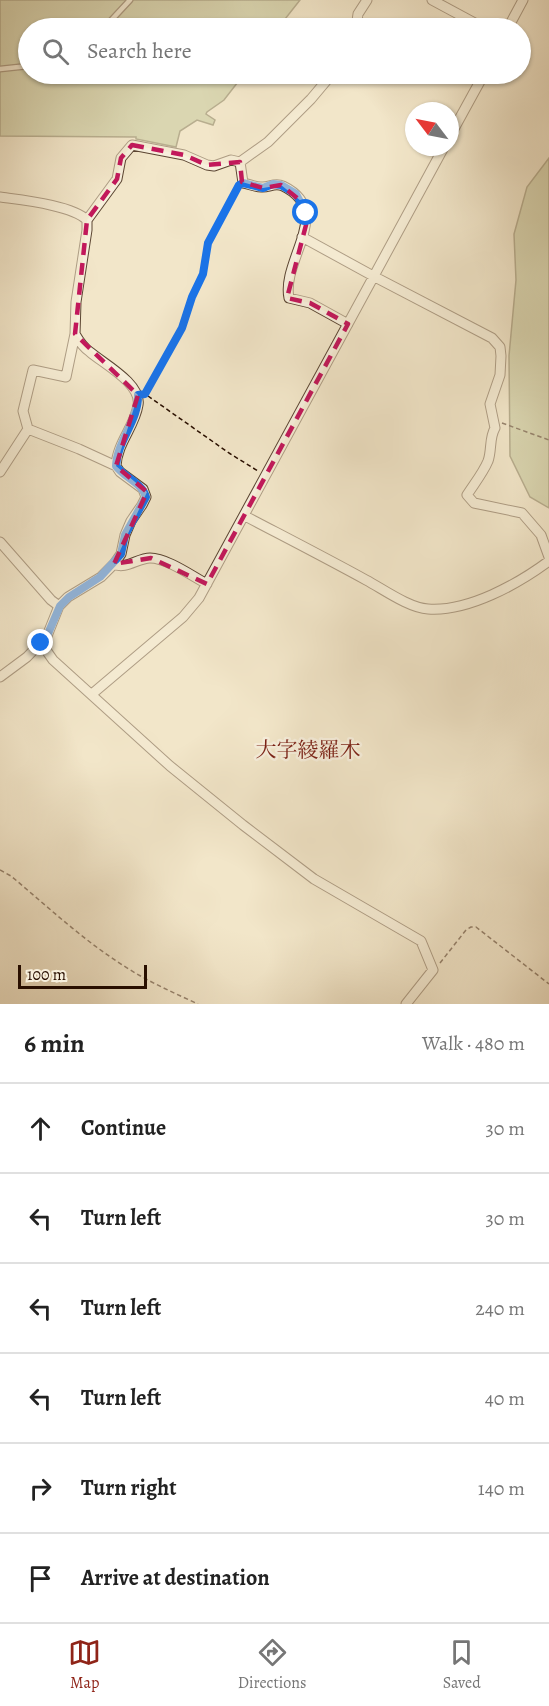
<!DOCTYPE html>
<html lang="en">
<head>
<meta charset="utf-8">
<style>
  body { margin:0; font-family:Alegreya,"Noto Serif JP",serif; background:#f6f6f6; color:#222 }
  .compass { position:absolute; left:405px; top:102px; width:54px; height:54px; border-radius:50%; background:#fff; box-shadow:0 2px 4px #0004; rotate:302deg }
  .scale { position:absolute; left:18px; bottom:15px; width:129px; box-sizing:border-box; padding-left:6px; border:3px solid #290f00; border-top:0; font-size:16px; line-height:21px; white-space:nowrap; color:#290f00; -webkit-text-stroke:4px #f7efdc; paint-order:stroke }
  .stop { position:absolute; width:18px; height:18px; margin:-14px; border:4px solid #1a73e8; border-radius:50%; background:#fff }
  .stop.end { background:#1a73e8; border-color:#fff; box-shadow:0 2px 6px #0008 }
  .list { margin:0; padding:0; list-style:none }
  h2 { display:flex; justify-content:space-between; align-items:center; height:78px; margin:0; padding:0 24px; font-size:26px }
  h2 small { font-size:20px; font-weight:400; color:#767676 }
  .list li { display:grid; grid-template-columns:39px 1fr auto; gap:18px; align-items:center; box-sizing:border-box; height:90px; padding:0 24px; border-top:2px solid #e0e0e0 }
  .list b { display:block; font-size:22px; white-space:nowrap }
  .list em { font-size:20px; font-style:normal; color:#767676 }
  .icon { flex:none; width:33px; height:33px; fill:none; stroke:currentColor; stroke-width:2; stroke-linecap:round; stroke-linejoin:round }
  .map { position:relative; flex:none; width:549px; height:1004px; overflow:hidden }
  .search { position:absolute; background:#fff; box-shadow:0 2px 4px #0004; left:18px; right:18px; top:18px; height:66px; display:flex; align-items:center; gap:15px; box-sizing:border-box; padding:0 21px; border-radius:33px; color:#767676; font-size:22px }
  .sheet { height:618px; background:#fff }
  nav { display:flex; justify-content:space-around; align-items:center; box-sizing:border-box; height:84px; border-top:2px solid #e0e0e0; background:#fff; font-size:16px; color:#767676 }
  nav a { display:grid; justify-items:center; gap:3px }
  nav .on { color:#8f2418 }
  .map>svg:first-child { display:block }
</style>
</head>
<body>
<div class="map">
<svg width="549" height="1004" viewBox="0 0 549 1004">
  <rect width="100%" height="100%" fill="#f2e6c9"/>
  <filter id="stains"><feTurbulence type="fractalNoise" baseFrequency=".00333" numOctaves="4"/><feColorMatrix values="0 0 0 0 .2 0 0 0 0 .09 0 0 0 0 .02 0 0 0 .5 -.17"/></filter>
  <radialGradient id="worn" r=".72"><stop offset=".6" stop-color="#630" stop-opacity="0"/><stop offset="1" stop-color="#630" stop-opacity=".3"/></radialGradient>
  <path fill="#bcc495" stroke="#726a4a" stroke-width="1.5" d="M 0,0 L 300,0 L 278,28 L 28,28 L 28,74 L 244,74 L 243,78 L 241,78 L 224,100 L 207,112 L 206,114 L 215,120 L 213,125 L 197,120 L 180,131 L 176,147 L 136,139 L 136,137 L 0,136 Z
    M 549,158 L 549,508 L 530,497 L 510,456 L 509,356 L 516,280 L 514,234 L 527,187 Z"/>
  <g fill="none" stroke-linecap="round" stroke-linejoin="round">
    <defs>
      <path id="lane" d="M 104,28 L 130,0
        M 0,69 L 28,66"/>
      <path id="street" d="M 432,0 L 484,28
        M 356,28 L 358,14 L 367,0
        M 508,28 L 523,0
        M 450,136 L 484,74
        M 240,162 L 243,183 C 249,184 255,187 261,187 C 269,188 274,182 283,186 C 335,211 281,260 289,298 L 310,303 L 348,324
        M 240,162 L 268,142 L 311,99 L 332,74
        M 0,197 C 21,200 72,205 87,220
        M 302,237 L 375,277 L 492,338 L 500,347 L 501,356 L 500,375 L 490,404 L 495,428 C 489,438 492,450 488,461 C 483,473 474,484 467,495 L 474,503 L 522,513 L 541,535 L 549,557
        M 75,334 C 79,341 84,348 90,352 C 104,364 142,384 138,405 C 135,426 117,443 116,466
        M 28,429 L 23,411 L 33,370 L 66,377 L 75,334 L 76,302 L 87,230 L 87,220 L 117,179 L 121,158 L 132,145 L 184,155 L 207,165 L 214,166 L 231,160 L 240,162
        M 0,472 L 28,429
        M 245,516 C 285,537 326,558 366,580 C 383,589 409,608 428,609 C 468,612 518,584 549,561
        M 0,542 L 51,600 L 59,606
        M 114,564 C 125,570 138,558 150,558 C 167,558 192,576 207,584
        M 41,643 L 53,660 L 170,766 L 243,825 L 314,879 L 421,941 L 433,970 L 406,1004
        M 0,677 L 27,657 L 47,636 L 59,606 L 68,597 L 101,577 L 114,564 L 121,554 L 125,535 L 131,521 L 142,505 L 146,497 L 143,489 L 120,472 L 116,466 L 79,449 L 28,429
        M 92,694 L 183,617 L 199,598 L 444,147"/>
    </defs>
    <use href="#lane" stroke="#5b4532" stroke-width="7"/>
    <use href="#street" stroke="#5b4532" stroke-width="11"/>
    <path stroke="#290f00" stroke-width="1.5" stroke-dasharray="4.5 3" stroke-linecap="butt" d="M 145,394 L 182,328 L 192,296 L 203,274 L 208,243 L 237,189
      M 148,396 L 229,453 L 258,471
      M 502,423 L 549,440
      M 0,870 L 11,876 C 48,907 83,940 124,966 C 147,981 172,992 198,1004
      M 440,963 L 466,930 L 471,927 L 476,927 L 549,984"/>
    <use href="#lane" stroke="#f7efdc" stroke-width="4.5"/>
    <use href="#street" stroke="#f7efdc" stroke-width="9"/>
  </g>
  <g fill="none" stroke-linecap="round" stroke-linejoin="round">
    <path stroke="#1a73e8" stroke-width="8" d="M 41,643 L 47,636 L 60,606 L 69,597 L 100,577 L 121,554 L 125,535 L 146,497 C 142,483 125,478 116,466 C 117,441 139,420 138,395 L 145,394 L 182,328 L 192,297 L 203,274 L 208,243 L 239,185 L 243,183 L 263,188 L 273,184 L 281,185 L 296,194 L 306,213"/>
  </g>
  <path d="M0 0H549V1004H0ZM 132,145 L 184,155 L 207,165 L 240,162 L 242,182 L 263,188 L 281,185 L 301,201 L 306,225 L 287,298 L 310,303 L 348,324 L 207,584 L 151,558 L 114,564 L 147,492 L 116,466 L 138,395 L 75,334 L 87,220 L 117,179 L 121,158 Z" fill="#f2e6c9" fill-opacity=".55" fill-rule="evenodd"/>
  <path fill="none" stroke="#c2185b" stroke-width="4.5" stroke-dasharray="12 8" stroke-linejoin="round" d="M 132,145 L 184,155 L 207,165 L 240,162 L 242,182 L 263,188 L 281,185 L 301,201 L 306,225 L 287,298 L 310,303 L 348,324 L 207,584 L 151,558 L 114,564 L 147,492 L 116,466 L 138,395 L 75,334 L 87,220 L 117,179 L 121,158 Z"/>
  <g text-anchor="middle" stroke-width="5" stroke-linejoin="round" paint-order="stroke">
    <g font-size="21" fill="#7a1f14" stroke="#f7efdc">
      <text x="308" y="757">大字綾羅木</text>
    </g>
  </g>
  <rect width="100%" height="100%" filter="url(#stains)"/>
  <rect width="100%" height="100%" fill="url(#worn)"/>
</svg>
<svg class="compass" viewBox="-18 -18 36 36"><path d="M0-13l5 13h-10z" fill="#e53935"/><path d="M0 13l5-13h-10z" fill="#767676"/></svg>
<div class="scale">100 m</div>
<div class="stop" style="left:306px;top:213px"></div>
<div class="stop end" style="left:41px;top:643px"></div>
<div class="search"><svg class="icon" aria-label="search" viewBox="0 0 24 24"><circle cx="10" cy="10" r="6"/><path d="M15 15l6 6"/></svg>Search here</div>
</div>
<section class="sheet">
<h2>6 min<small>Walk · 480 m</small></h2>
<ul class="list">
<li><svg class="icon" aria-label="ahead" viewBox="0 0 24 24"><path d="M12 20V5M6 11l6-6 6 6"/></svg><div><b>Continue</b></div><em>30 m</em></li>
<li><svg class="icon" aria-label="left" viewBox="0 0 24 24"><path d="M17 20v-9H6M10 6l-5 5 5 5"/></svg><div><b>Turn left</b></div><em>30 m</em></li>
<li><svg class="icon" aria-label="left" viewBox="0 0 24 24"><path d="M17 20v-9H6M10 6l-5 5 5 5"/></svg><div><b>Turn left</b></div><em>240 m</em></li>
<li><svg class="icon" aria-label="left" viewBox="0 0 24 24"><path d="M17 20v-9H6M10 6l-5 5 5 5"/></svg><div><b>Turn left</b></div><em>40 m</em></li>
<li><svg class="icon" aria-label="right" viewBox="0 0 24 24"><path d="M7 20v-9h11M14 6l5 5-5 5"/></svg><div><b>Turn right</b></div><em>140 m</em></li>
<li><svg class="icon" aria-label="arrive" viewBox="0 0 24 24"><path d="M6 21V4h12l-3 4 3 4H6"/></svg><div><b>Arrive at destination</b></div></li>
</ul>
</section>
<nav>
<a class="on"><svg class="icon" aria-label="map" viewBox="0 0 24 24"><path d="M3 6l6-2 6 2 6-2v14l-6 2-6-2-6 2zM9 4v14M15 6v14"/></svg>Map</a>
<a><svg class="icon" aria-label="directions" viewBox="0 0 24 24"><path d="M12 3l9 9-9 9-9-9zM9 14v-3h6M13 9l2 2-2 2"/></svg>Directions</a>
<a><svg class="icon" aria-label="saved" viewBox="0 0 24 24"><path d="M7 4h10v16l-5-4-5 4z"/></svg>Saved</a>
</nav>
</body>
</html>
